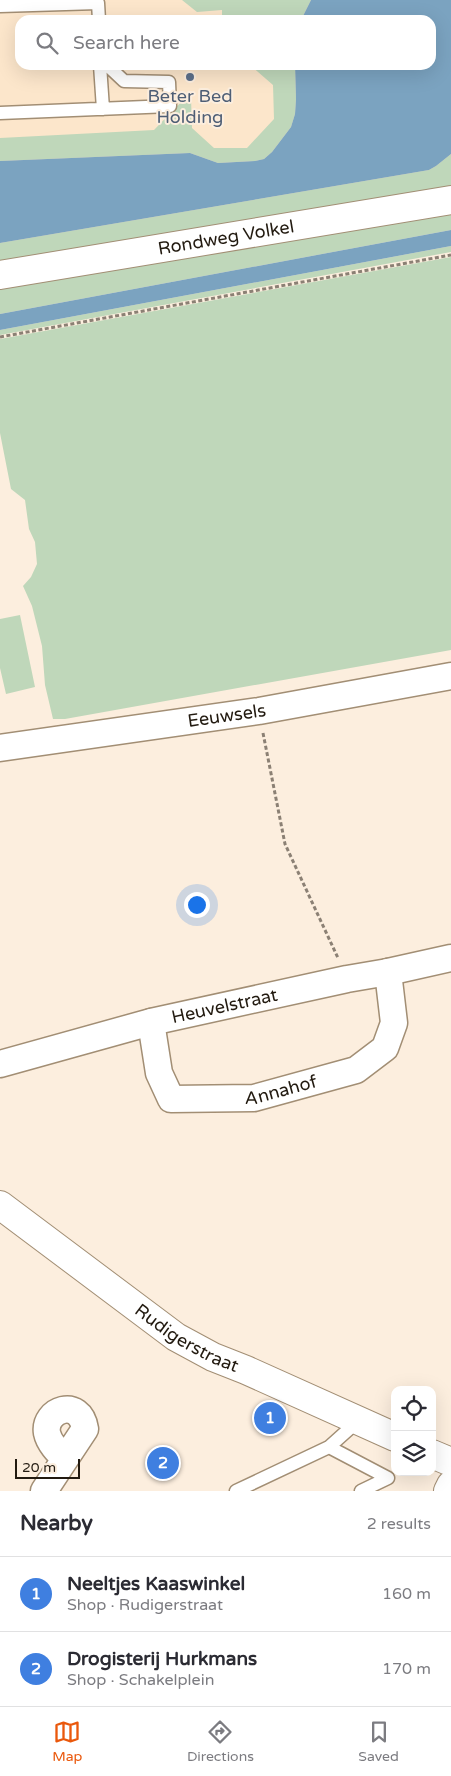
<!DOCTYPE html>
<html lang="en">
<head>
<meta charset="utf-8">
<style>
  body { margin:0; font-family:"Varela Round",sans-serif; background:#f2f2f3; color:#2b2b33 }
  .controls { position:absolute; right:15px; bottom:15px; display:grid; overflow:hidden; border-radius:10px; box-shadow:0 5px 20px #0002 }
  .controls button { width:45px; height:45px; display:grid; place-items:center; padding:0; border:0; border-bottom:1px solid #e1e1e2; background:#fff; color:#2b2b33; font:25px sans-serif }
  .scale { position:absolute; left:15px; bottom:12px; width:65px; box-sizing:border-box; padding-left:5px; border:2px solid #221a10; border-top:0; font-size:14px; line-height:18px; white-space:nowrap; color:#221a10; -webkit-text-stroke:4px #fceede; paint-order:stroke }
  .you { position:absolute; left:196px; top:904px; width:18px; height:18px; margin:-12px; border:4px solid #fff; border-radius:50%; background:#1a73e8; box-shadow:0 0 0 8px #1a73e833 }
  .badge { display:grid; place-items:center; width:32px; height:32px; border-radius:50%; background:#ea580c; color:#fff; font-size:16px; font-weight:700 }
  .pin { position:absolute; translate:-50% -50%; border:2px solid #fff; box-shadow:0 1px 5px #0006 }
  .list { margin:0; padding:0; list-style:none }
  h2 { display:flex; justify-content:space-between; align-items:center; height:65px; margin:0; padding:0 20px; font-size:21px }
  h2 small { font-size:16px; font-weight:400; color:#7c7c81 }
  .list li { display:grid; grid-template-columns:32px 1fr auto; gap:15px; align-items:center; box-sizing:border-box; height:75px; padding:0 20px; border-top:1px solid #e1e1e2 }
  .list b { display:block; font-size:19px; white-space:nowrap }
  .list p { margin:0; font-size:16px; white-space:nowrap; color:#7c7c81 }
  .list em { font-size:16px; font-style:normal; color:#7c7c81 }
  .icon { flex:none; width:28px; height:28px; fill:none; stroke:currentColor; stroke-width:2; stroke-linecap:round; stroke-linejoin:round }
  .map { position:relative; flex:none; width:451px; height:1491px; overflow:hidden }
  .search { position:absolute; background:#fff; box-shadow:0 5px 20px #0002; left:15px; right:15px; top:15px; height:55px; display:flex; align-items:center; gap:12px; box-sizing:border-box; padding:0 18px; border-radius:15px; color:#7c7c81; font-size:19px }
  .sheet { height:215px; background:#fff }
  nav { display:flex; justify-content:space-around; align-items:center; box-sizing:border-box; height:70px; border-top:1px solid #e1e1e2; background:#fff; font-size:14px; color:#7c7c81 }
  nav a { display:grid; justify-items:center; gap:2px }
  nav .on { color:#ea580c }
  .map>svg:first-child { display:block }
</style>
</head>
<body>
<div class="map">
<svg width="451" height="1491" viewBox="0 0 451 1491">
  <rect width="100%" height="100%" fill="#fceede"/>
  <path fill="#fce6cb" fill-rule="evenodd" d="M 0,0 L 451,0 L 451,176 L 0,253 ZM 20,20 L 431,20 L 431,65 L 20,65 Z"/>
  <path fill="#bfd7ba" d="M 182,0 L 311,0 L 301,20 L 222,20 L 222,10 L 197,12 Z
    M 250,65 L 295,65 L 296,99 L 295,114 L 291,127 L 272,152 L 264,159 L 255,161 L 218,163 L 190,153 L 0,161 L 0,138 L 154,130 L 187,96 L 191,98 L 192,128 L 214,148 L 247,148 L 274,119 L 273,85 Z
    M 451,154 L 451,187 L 0,262 L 0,243 L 429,170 L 436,166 Z
    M 451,212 L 451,230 L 0,314 L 0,287 Z
    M 451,246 L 451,252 L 0,335 L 0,330 Z
    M 451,257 L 451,650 L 65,719 L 53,719 L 45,685 L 42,646 L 32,606 L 23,586 L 31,577 L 37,564 L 35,542 L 29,529 L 25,500 L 11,489 L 0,433 L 0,339 Z
    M 20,615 L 35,687 L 6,694 L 0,668 L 0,619 Z"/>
  <path fill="#7ba3c0" d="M 311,0 L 451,0 L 451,154 L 436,166 L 429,170 L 0,243 L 0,161 L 190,153 L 218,163 L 255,161 L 264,159 L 272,152 L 291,127 L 295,114 L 296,99 L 295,65 L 431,65 L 431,20 L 301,20 Z
    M 451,230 L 451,246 L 0,330 L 0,314 Z"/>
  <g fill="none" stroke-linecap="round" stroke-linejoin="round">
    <defs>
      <path id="service" d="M 0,6 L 98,3 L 99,20
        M 100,65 L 103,109
        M 0,113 L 170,106 L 169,82 L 124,81 L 107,65
        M 329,1447 L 388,1478 L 361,1491
        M 236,1491 L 329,1447 L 358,1421"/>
      <g id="minor">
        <path id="s1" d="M 0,748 L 259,711 L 451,676"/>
        <path id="s2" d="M 151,1022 L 159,1073 L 171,1099 L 254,1098 L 356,1070 L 385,1048 L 394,1023 L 388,972"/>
        <path id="s3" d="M 0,1064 L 151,1022 L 347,979 L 388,972 L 451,958"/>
        <path d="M 44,1491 L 85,1429 C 80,1396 43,1410 47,1433 C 49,1443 58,1452 65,1459"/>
      </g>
      <g id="tertiary">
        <path id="s4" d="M 0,1205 L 176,1337 L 213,1357 L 246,1370 L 395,1437"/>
        <path d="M 432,1454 L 451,1462"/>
        <path d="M 448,1491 L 451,1485"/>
      </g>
      <g id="primary">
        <path id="s5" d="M 0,275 L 451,200"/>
      </g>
    </defs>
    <use href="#service" stroke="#a28e74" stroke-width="15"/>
    <use href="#minor" stroke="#a28e74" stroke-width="29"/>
    <use href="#tertiary" stroke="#a28e74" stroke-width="30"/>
    <use href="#primary" stroke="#a28e74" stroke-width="30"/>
    <path stroke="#8b8074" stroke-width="3" stroke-dasharray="4 2.5" stroke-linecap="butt" d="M 0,337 L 451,255
      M 263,733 L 285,844 L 338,958"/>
    <use href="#service" stroke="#fff" stroke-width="12"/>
    <use href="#minor" stroke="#fff" stroke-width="26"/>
    <use href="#tertiary" stroke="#fff" stroke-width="28"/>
    <use href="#primary" stroke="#fff" stroke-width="28"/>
  </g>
  <circle fill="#5c6f8a" stroke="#fceede" stroke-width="2" cx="190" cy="77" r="5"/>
  <g text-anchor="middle" stroke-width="4" stroke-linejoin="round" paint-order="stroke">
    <g font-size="18" fill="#4e5e75" stroke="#fceede">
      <text x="190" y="102">Beter Bed<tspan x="190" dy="21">Holding</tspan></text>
    </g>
    <g font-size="18" fill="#221a10" stroke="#fceede">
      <text dy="6" stroke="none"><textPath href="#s5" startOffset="229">Rondweg Volkel</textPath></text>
      <text dy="6" stroke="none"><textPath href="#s1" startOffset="229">Eeuwsels</textPath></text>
      <text dy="6" stroke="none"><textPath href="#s3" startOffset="232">Heuvelstraat</textPath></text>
      <text dy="6" stroke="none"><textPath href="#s2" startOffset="191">Annahof</textPath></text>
      <text dy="6" stroke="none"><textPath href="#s4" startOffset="230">Rudigerstraat</textPath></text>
    </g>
  </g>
</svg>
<div class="controls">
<button><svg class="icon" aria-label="locate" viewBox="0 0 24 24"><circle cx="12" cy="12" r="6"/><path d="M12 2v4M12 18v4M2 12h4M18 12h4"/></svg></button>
<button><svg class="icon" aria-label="layers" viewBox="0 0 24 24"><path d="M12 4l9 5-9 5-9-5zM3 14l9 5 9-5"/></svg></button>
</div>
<div class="scale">20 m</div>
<div class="you"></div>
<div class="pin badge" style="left:270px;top:1418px;background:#3f7fe0">1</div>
<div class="pin badge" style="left:163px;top:1463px;background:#3f7fe0">2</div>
<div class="search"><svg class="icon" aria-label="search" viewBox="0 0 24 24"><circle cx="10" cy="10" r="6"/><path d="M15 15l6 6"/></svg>Search here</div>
</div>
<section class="sheet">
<h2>Nearby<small>2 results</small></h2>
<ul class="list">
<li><span class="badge" style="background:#3f7fe0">1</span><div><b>Neeltjes Kaaswinkel</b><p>Shop · Rudigerstraat</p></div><em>160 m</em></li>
<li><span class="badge" style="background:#3f7fe0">2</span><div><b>Drogisterij Hurkmans</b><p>Shop · Schakelplein</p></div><em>170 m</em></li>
</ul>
</section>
<nav>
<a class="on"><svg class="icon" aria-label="map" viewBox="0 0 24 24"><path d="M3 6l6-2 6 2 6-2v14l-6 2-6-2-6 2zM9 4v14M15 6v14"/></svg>Map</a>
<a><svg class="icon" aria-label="directions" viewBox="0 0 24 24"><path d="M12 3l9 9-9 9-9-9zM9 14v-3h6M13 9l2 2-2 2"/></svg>Directions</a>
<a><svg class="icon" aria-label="saved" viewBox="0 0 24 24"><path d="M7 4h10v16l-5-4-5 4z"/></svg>Saved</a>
</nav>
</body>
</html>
